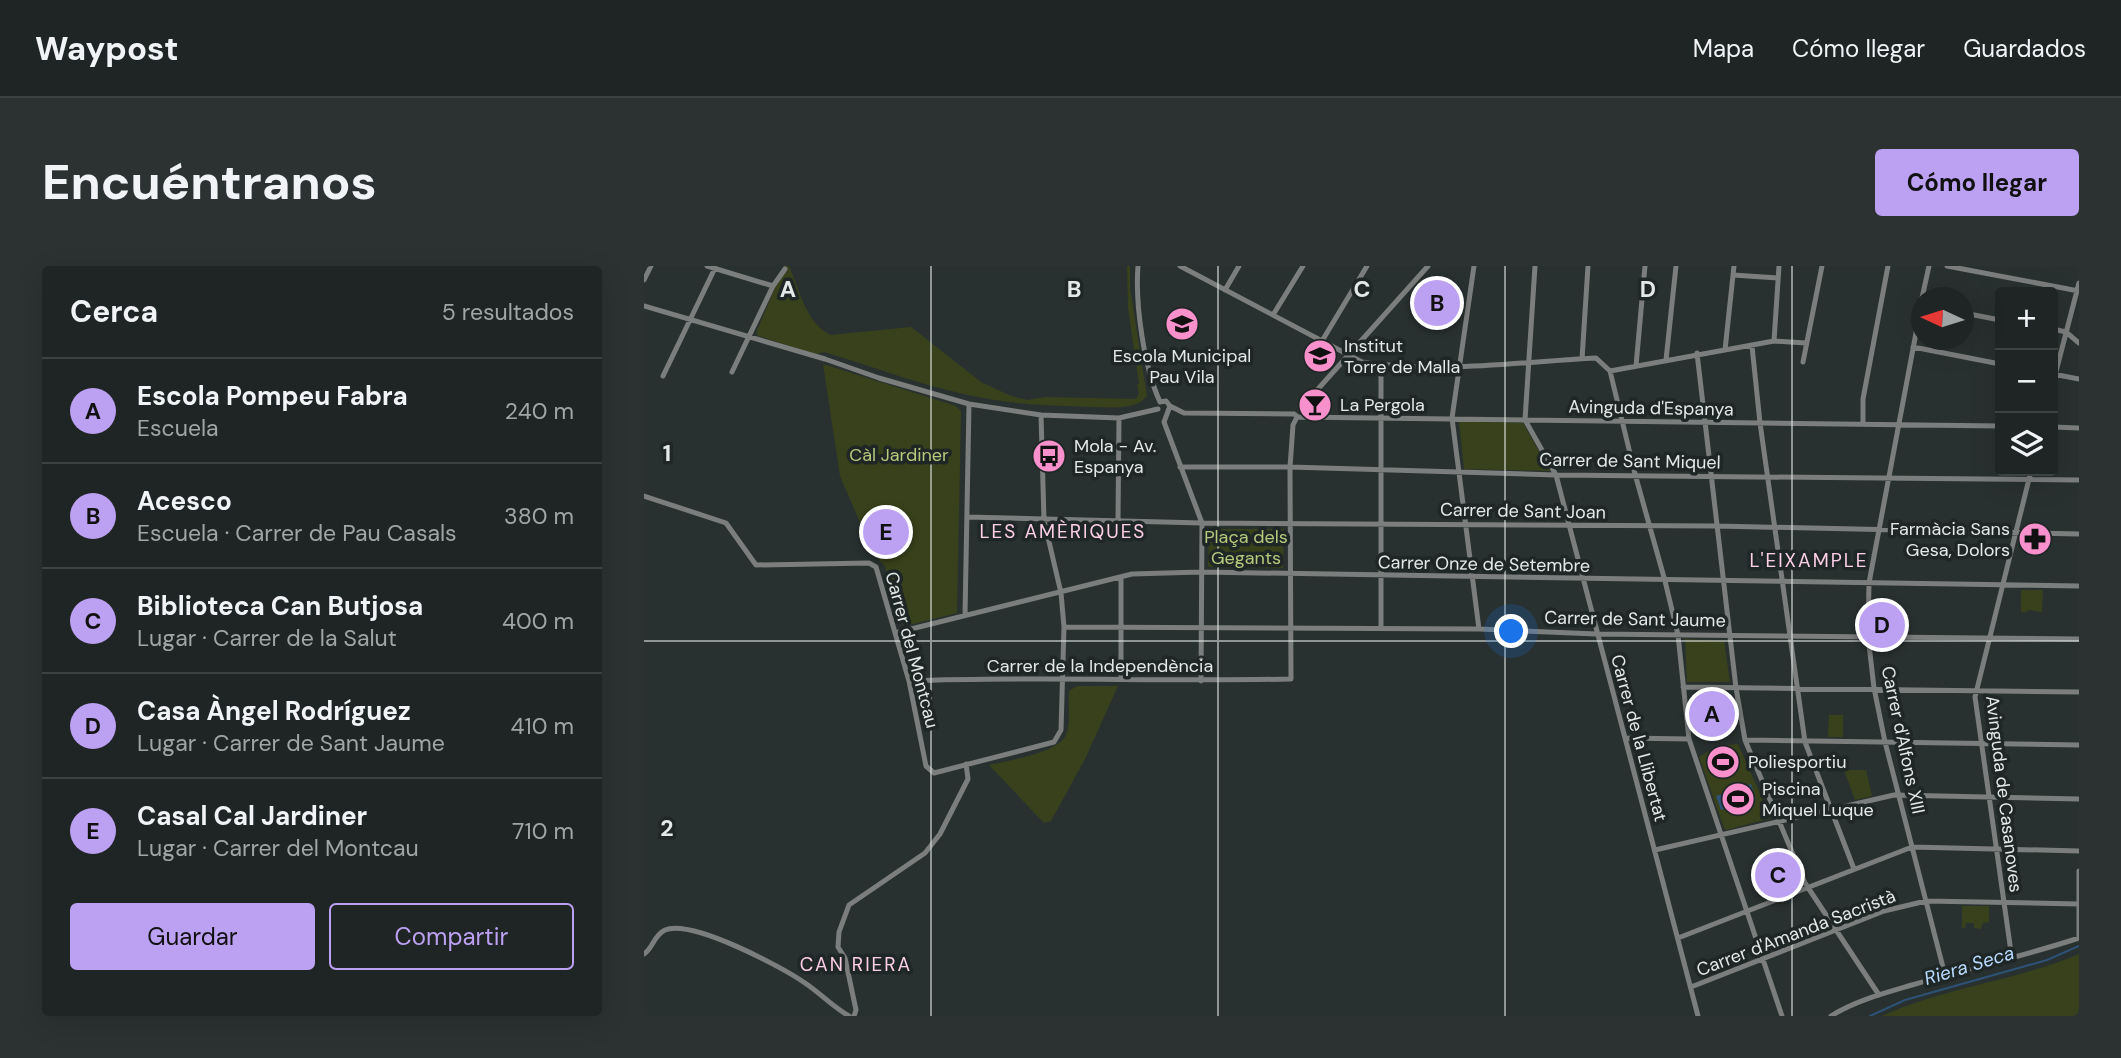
<!DOCTYPE html>
<html lang="es">
<head>
<meta charset="utf-8">
<style>
  body { margin:0; font-family:"DM Sans",sans-serif; background:#2c3131; color:#f1f3f6 }
  .controls { position:absolute; right:21px; top:21px; display:grid; overflow:hidden; border-radius:7px; box-shadow:0 7px 28px #0002 }
  .controls button { width:63px; height:63px; display:grid; place-items:center; padding:0; border:0; border-bottom:2px solid #3c4241; background:#1f2524; color:#f1f3f6; font:35px sans-serif }
  .compass { position:absolute; left:1267px; top:21px; width:63px; height:63px; border-radius:50%; background:#1f2524; box-shadow:0 7px 28px #0002; rotate:274deg }
  .you { position:absolute; left:868px; top:366px; width:24px; height:24px; margin:-18px; border:5px solid #fff; border-radius:50%; background:#1a73e8; box-shadow:0 0 0 10px #1a73e833 }
  .badge { display:grid; place-items:center; width:46px; height:46px; border-radius:50%; background:#bca0f2; color:#111; font-size:23px; font-weight:700 }
  .pin { position:absolute; translate:-50% -50%; border:4px solid #fff; box-shadow:0 2px 7px #0006 }
  .list { margin:0; padding:0; list-style:none }
  h2 { display:flex; justify-content:space-between; align-items:center; height:91px; margin:0; padding:0 28px; font-size:30px }
  h2 small { font-size:23px; font-weight:400; color:#a1a5a6 }
  .list li { display:grid; grid-template-columns:46px 1fr auto; gap:21px; align-items:center; box-sizing:border-box; height:105px; padding:0 28px; border-top:2px solid #3c4241 }
  .list b { display:block; font-size:26px; white-space:nowrap }
  .list p { margin:0; font-size:23px; white-space:nowrap; color:#a1a5a6 }
  .list em { font-size:23px; font-style:normal; color:#a1a5a6 }
  .actions { display:flex; gap:14px; padding:21px 28px }
  .actions a { flex:1; padding:16px 0; border:2px solid #bca0f2; border-radius:7px; text-align:center; font-size:24px; color:#bca0f2 }
  .actions .main { background:#bca0f2; color:#111 }
  .icon { flex:none; width:38px; height:38px; fill:none; stroke:currentColor; stroke-width:2; stroke-linecap:round; stroke-linejoin:round }
  .map { position:relative; flex:none; width:1435px; height:750px; overflow:hidden; border-radius:7px }
  header { display:flex; align-items:center; gap:42px; box-sizing:border-box; height:98px; padding:0 35px; background:#1f2524; border-bottom:2px solid #3c4241 }
  header strong { font-size:33px }
  nav { display:flex; gap:38px; margin-inline-start:auto; font-size:24px }
  .intro { display:flex; align-items:center; justify-content:space-between; box-sizing:border-box; height:168px; padding:0 42px }
  h1 { margin:0; font-size:49px }
  .button { padding:18px 32px; border-radius:7px; background:#bca0f2; color:#111; font-size:24px; font-weight:700 }
  main { display:flex; gap:42px; padding:0 42px }
  aside { flex:1; background:#1f2524; border-radius:7px; box-shadow:0 7px 28px #0002 }
  .map>svg:first-child { display:block }
</style>
</head>
<body>
<header>
<strong>Waypost</strong>
<nav><a>Mapa</a><a>Cómo llegar</a><a>Guardados</a></nav>
</header>
<div class="intro"><h1>Encuéntranos</h1><a class="button">Cómo llegar</a></div>
<main>
<aside>
<h2>Cerca<small>5 resultados</small></h2>
<ul class="list">
<li><span class="badge">A</span><div><b>Escola Pompeu Fabra</b><p>Escuela</p></div><em>240 m</em></li>
<li><span class="badge">B</span><div><b>Acesco</b><p>Escuela · Carrer de Pau Casals</p></div><em>380 m</em></li>
<li><span class="badge">C</span><div><b>Biblioteca Can Butjosa</b><p>Lugar · Carrer de la Salut</p></div><em>400 m</em></li>
<li><span class="badge">D</span><div><b>Casa Àngel Rodríguez</b><p>Lugar · Carrer de Sant Jaume</p></div><em>410 m</em></li>
<li><span class="badge">E</span><div><b>Casal Cal Jardiner</b><p>Lugar · Carrer del Montcau</p></div><em>710 m</em></li>
</ul>
<div class="actions"><a class="main">Guardar</a><a>Compartir</a></div>
</aside>
<div class="map">
<svg width="1435" height="750" viewBox="0 0 1435 750">
  <rect width="100%" height="100%" fill="#293130"/>
  <path fill="#38411b" d="M 140,0 L 145,0 C 155,23 163,59 187,69 L 267,61 L 337,116 L 367,130 L 383,134 L 401,131 L 492,133 L 495,127 L 493,119 L 495,118 L 484,42 L 483,0 L 486,0 L 486,22 L 503,130 C 491,145 465,141 447,141 C 413,140 379,139 345,133 C 289,124 234,102 180,86 L 172,88 L 114,70 L 112,67 Z
    M 179,98 L 312,140 L 317,145 L 313,347 L 265,359 L 259,359 L 255,355 L 241,300 L 230,289 L 196,210 Z
    M 815,155 L 879,157 L 906,205 L 820,203 Z
    M 565,263 L 640,263 L 639,302 L 564,301 Z
    M 1377,324 L 1399,324 L 1398,346 L 1384,344 L 1383,346 L 1377,346 Z
    M 1041,373 L 1080,375 L 1086,416 L 1043,416 Z
    M 433,420 L 474,420 L 441,493 L 407,555 L 400,557 L 345,499 C 363,495 414,487 422,469 C 427,457 424,438 425,425 Z
    M 1185,449 L 1199,449 L 1199,471 L 1184,471 Z
    M 1094,478 L 1127,552 L 1082,564 L 1080,562 L 1055,491 L 1073,480 Z
    M 1200,504 L 1222,504 L 1228,530 L 1211,534 Z
    M 1318,640 L 1345,640 L 1345,656 L 1339,657 L 1337,663 L 1330,662 L 1330,657 L 1322,657 L 1321,662 L 1318,662 Z
    M 1435,688 L 1435,750 L 1238,750 C 1301,721 1372,715 1435,688 Z"/>
  <path fill="#2d5276" d="M 1107,518 L 1112,533 L 1077,544 L 1072,530 Z"/>
  <g fill="none" stroke-linecap="round" stroke-linejoin="round">
    <path stroke="#2d5276" stroke-width="2" d="M 1226,750 L 1261,734 L 1403,694 L 1435,680"/>
    <path stroke="#7b7e7c" stroke-width="5" d="M 63,0 L 129,20
      M 494,0 C 491,39 500,101 516,136
      M 536,0 L 718,96 C 796,108 874,96 952,92 L 966,105 L 991,208 L 1021,315 L 1034,369 L 1045,473 L 1138,750
      M 830,0 L 808,152 L 835,363
      M 891,0 L 881,154 L 912,209 L 1054,750
      M 1303,0 L 1435,25
      M 1089,9 L 1134,12
      M 0,14 L 7,0
      M 581,24 L 595,0
      M 1278,32 L 1285,0
      M 1278,35 L 1225,317 L 1224,370 L 1230,422 L 1241,476 L 1301,709
      M 0,40 L 181,93 L 235,112 L 325,138 L 397,149 L 475,152 L 514,143
      M 1320,47 L 1356,54
      M 629,49 L 659,0
      M 1409,63 L 1422,66 L 1435,77
      M 678,75 L 723,0
      M 1130,75 L 1135,0
      M 1108,80 L 1116,157 L 1161,476 L 1210,603
      M 1269,81 L 1356,98
      M 1081,84 L 1090,0
      M 1053,87 L 1092,422 L 1101,474 L 1161,617 L 1235,729
      M 938,93 L 944,0
      M 1022,94 L 1032,0
      M 1159,96 L 1178,0
      M 737,99 L 737,362
      M 992,100 L 1001,0
      M 966,105 L 1130,75 L 1162,77
      M 88,106 L 129,20 L 141,3
      M 1409,108 L 1435,113
      M 19,110 L 71,2
      M 1409,117 L 1435,17
      M 516,136 L 522,135 L 526,140 L 540,147 L 650,148
      M 526,140 L 520,156 L 558,257 L 557,415
      M 657,142 L 784,0
      M 650,148 L 654,151 L 1356,160
      M 1219,158 L 1219,133 L 1244,0
      M 1409,161 L 1435,162
      M 536,201 L 646,201 L 912,209 L 1435,214
      M 0,230 L 82,257 L 112,299 L 225,297 L 232,301 L 265,415 L 282,500 L 290,507 L 410,476 L 417,464 L 420,361 L 417,327 L 400,254 L 397,149
      M 323,251 L 558,257 L 1073,260 L 1435,268
      M 474,254 L 475,152
      M 321,349 L 325,138
      M 420,361 L 835,363 L 952,368 L 1435,373
      M 251,367 L 488,308 L 557,306 L 1435,320
      M 477,413 L 477,312
      M 265,415 C 393,410 520,416 647,413 L 646,201 L 649,159 L 653,151
      M 1039,421 L 1435,426
      M 981,472 L 1045,473
      M 1101,474 L 1435,479
      M 1011,584 L 1250,529 L 1435,533
      M 1034,672 L 1268,581 L 1435,585
      M 1435,672 L 1435,605
      M 0,688 C 9,682 10,669 21,664 C 48,653 138,701 161,717 C 176,727 189,741 205,750
      M 1368,693 L 1331,431 L 1387,205
      M 1047,721 L 1240,645 L 1282,635 L 1435,638
      M 210,750 L 212,744 L 201,692 L 194,681 L 195,666 L 205,639 L 281,587 L 296,568 L 324,513 L 322,498
      M 1187,750 C 1210,735 1241,727 1268,719 C 1323,703 1380,690 1435,672"/>
  </g>
  <path fill="none" stroke="#e3e9e8" stroke-width="2" stroke-opacity="0.55" d="M 287,0 L 287,750M 574,0 L 574,750M 861,0 L 861,750M 1148,0 L 1148,750M 0,375 L 1435,375"/>
  <defs>
    <symbol id="school-disc" viewBox="-11 -11 22 22"><circle r="9.5" fill="#f890cb" stroke="#1f2726"/><path d="M0-5L7-2L0 1L-7-2ZM-4 1L0 2.5L4 1V4Q0 6-4 4Z" fill="#111"/></symbol>
    <symbol id="bar-disc" viewBox="-11 -11 22 22"><circle r="9.5" fill="#f890cb" stroke="#1f2726"/><path d="M-6-5H6L.8 .8V4.5H3.5V6h-7V4.5H-.8V.8Z" fill="#111"/></symbol>
    <symbol id="bus-disc" viewBox="-11 -11 22 22"><circle r="9.5" fill="#f890cb" stroke="#1f2726"/><path d="M-5-6H5V4H4V6H2V4H-2V6H-4V4H-5ZM-3.5-4V0h7V-4ZM-3.5 1.2v1.5H-2V1.2ZM2 1.2v1.5H3.5V1.2Z" fill="#111"/></symbol>
    <symbol id="pharmacy-disc" viewBox="-11 -11 22 22"><circle r="9.5" fill="#f890cb" stroke="#1f2726"/><path d="M-2-6h4v4h4v4h-4v4h-4v-4h-4v-4h4Z" fill="#111"/></symbol>
    <symbol id="stadium-disc" viewBox="-11 -11 22 22"><circle r="9.5" fill="#f890cb" stroke="#1f2726"/><path d="M0-5a6.5 5 0 1 0 0 10a6.5 5 0 1 0 0-10ZM-3.5-1.8h7v3.6h-7Z" fill="#111"/></symbol>
  </defs>
  <g fill-rule="evenodd">
    <use href="#school-disc" x="519" y="39" width="38" height="38"/>
    <use href="#school-disc" x="657" y="71" width="38" height="38"/>
    <use href="#bar-disc" x="652" y="120" width="38" height="38"/>
    <use href="#bus-disc" x="386" y="171" width="38" height="38"/>
    <use href="#pharmacy-disc" x="1372" y="254" width="38" height="38"/>
    <use href="#stadium-disc" x="1060" y="477" width="38" height="38"/>
    <use href="#stadium-disc" x="1075" y="514" width="38" height="38"/>
  </g>
  <g text-anchor="middle" stroke-width="7" stroke-linejoin="round" paint-order="stroke">
    <g font-size="18" fill="#e3e9e8" stroke="#1f2726" text-anchor="start">
      <text x="700" y="86">Institut<tspan x="700" dy="21">Torre de Malla</tspan></text>
      <text x="538" y="96" text-anchor="middle">Escola Municipal<tspan x="538" dy="21">Pau Vila</tspan></text>
      <text x="696" y="145">La Pergola</text>
      <text x="430" y="186">Mola - Av.<tspan x="430" dy="21">Espanya</tspan></text>
      <text x="1366" y="269" text-anchor="end">Farmàcia Sans<tspan x="1366" dy="21">Gesa, Dolors</tspan></text>
      <text x="1104" y="502">Poliesportiu</text>
      <text x="1118" y="529">Piscina<tspan x="1118" dy="21">Miquel Luque</tspan></text>
    </g>
    <g font-size="18" fill="#e3e9e8" stroke="#1f2726">
      <text transform="translate(1007 142) rotate(1)" y="6">Avinguda d'Espanya</text>
      <text transform="translate(986 195) rotate(1)" y="6">Carrer de Sant Miquel</text>
      <text transform="translate(879 245) rotate(1)" y="6">Carrer de Sant Joan</text>
      <text transform="translate(840 298) rotate(1)" y="6">Carrer Onze de Setembre</text>
      <text transform="translate(991 353) rotate(1)" y="6">Carrer de Sant Jaume</text>
      <text transform="translate(268 384) rotate(75)" y="6">Carrer del Montcau</text>
      <text x="456" y="406">Carrer de la Independència</text>
      <text transform="translate(995 472) rotate(75)" y="6">Carrer de la Llibertat</text>
      <text transform="translate(1259 474) rotate(78)" y="6">Carrer d'Alfons XIII</text>
      <text transform="translate(1360 528) rotate(83)" y="6">Avinguda de Casanoves</text>
      <text transform="translate(1152 667) rotate(-21)" y="6">Carrer d'Amanda Sacristà</text>
    </g>
    <g font-size="18" fill="#b6ca7d" stroke="#1f2726">
      <text x="255" y="195">Càl Jardiner</text>
      <text x="602" y="277">Plaça dels<tspan x="602" dy="21">Gegants</tspan></text>
    </g>
    <g font-size="19" letter-spacing="2" fill="#fdcfe7" stroke="#1f2726">
      <text x="419" y="272">LES AMÈRIQUES</text>
      <text x="1165" y="301">L'EIXAMPLE</text>
      <text x="212" y="705">CAN RIERA</text>
    </g>
    <g font-size="19" font-style="italic" fill="#b8dafe" stroke="#1f2726">
      <text transform="translate(1325 699) rotate(-17)" y="7">Riera Seca</text>
    </g>
  </g>
  <g font-size="23" text-anchor="middle" font-weight="bold" fill="#e3e9e8" stroke="#1f2726" stroke-width="7" stroke-linejoin="round" paint-order="stroke">
    <text x="144" y="31">A</text>
    <text x="430" y="31">B</text>
    <text x="718" y="31">C</text>
    <text x="1004" y="31">D</text>
    <text x="23" y="195">1</text>
    <text x="23" y="570">2</text>
  </g>
</svg>
<div class="controls">
<button>+</button>
<button>−</button>
<button><svg class="icon" aria-label="layers" viewBox="0 0 24 24"><path d="M12 4l9 5-9 5-9-5zM3 14l9 5 9-5"/></svg></button>
</div>
<svg class="compass" viewBox="-18 -18 36 36"><path d="M0-13l5 13h-10z" fill="#e53935"/><path d="M0 13l5-13h-10z" fill="#a1a5a6"/></svg>
<div class="you"></div>
<div class="pin badge" style="left:1068px;top:448px">A</div>
<div class="pin badge" style="left:793px;top:37px">B</div>
<div class="pin badge" style="left:1134px;top:609px">C</div>
<div class="pin badge" style="left:1238px;top:359px">D</div>
<div class="pin badge" style="left:242px;top:266px">E</div>
</div>
</main>
</body>
</html>
